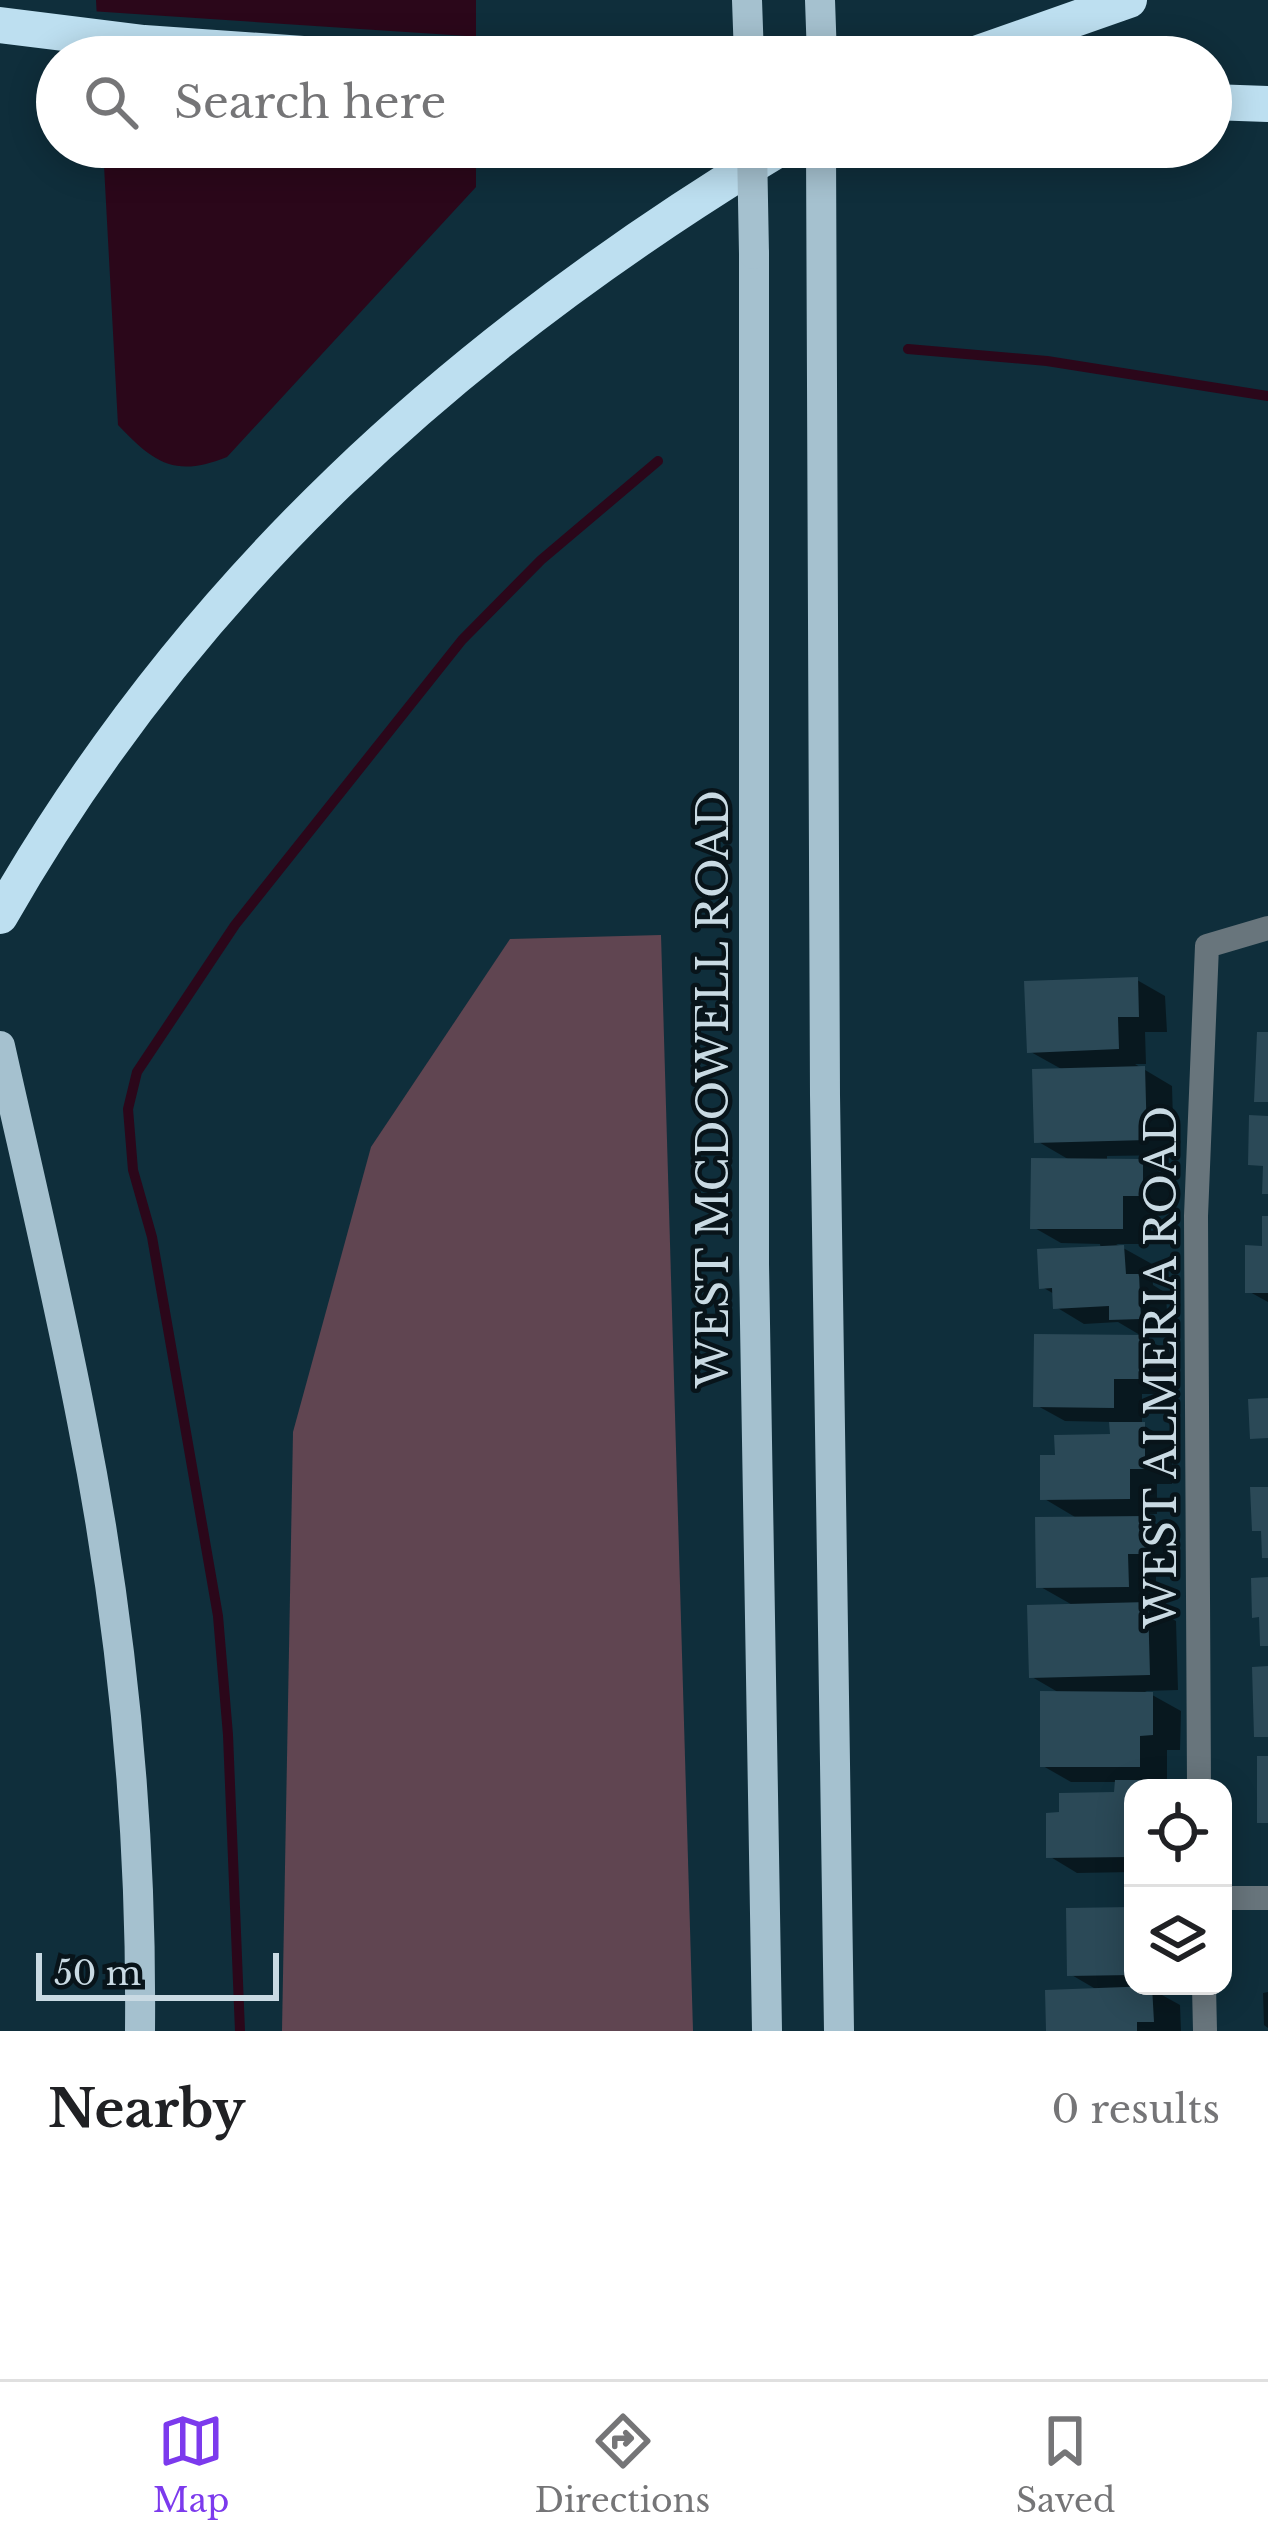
<!DOCTYPE html>
<html lang="en">
<head>
<meta charset="utf-8">
<style>
  body { margin:0; font-family:"Libre Baskerville",serif; background:#f2f2f2; color:#202124 }
  .controls { position:absolute; right:36px; bottom:36px; display:grid; overflow:hidden; border-radius:24px; box-shadow:0 6px 30px #0003 }
  .controls button { width:108px; height:108px; display:grid; place-items:center; padding:0; border:0; border-bottom:3px solid #e0e0e0; background:#fff; color:#202124; font:60px sans-serif }
  .scale { position:absolute; left:36px; bottom:30px; width:243px; box-sizing:border-box; padding-left:12px; border:6px solid #c9dae3; border-top:0; font-size:33px; line-height:42px; white-space:nowrap; color:#c9dae3; -webkit-text-stroke:9px #08141a; paint-order:stroke }
  .list { margin:0; padding:0; list-style:none }
  h2 { display:flex; justify-content:space-between; align-items:center; height:156px; margin:0; padding:0 48px; font-size:51px }
  h2 small { font-size:39px; font-weight:400; color:#757577 }
  .icon { flex:none; width:66px; height:66px; fill:none; stroke:currentColor; stroke-width:2; stroke-linecap:round; stroke-linejoin:round }
  .map { position:relative; flex:none; width:1268px; height:2031px; overflow:hidden }
  .search { position:absolute; background:#fff; box-shadow:0 6px 30px #0003; left:36px; right:36px; top:36px; height:132px; display:flex; align-items:center; gap:30px; box-sizing:border-box; padding:0 42px; border-radius:66px; color:#757577; font-size:45px }
  .sheet { height:348px; background:#fff }
  nav { display:flex; justify-content:space-around; align-items:center; box-sizing:border-box; height:168px; border-top:3px solid #e0e0e0; background:#fff; font-size:33px; color:#757577 }
  nav a { display:grid; justify-items:center; gap:6px }
  nav .on { color:#7c3aed }
  .map>svg:first-child { display:block }
</style>
</head>
<body>
<div class="map">
<svg width="1268" height="2031" viewBox="0 0 1268 2031">
  <rect width="100%" height="100%" fill="#0f2e3b"/>
  <path fill="#604551" d="M 661,935 L 693,2031 L 282,2031 L 293,1432 L 371,1147 L 510,939 Z"/>
  <path fill="#2b071a" d="M 96,0 L 476,0 L 476,57 L 99,57 Z
    M 103,147 L 476,147 L 476,187 L 227,457 C 175,478 154,463 118,425 Z"/>
  <path fill="#0f2e3b" d="M 90,11 L 482,37 L 482,57 L 93,57 Z"/>
  <path fill="#0007" d="M 1137,980 L 1165,996 L 1167,1032 L 1145,1032 L 1146,1064 L 1135,1064 L 1172,1086 L 1174,1155 L 1107,1156 L 1107,1162 L 1142,1162 L 1171,1178 L 1170,1210 L 1151,1210 L 1151,1244 L 1116,1244 L 1152,1264 L 1153,1285 L 1166,1293 L 1168,1334 L 1140,1335 L 1118,1322 L 1084,1324 L 1056,1307 L 1056,1295 L 1042,1287 L 1101,1249 L 1100,1244 L 1061,1243 L 1033,1227 L 1073,1162 L 1037,1141 L 1065,1071 L 1029,1051 Z
    M 1268,1219 L 1268,1302 L 1248,1291 L 1265,1249 Z
    M 1145,1338 L 1173,1354 L 1173,1394 L 1142,1394 L 1142,1425 L 1172,1441 L 1172,1484 L 1157,1484 L 1157,1514 L 1139,1514 L 1175,1535 L 1176,1568 L 1156,1568 L 1156,1601 L 1142,1602 L 1176,1621 L 1178,1690 L 1145,1691 L 1181,1711 L 1180,1750 L 1167,1750 L 1167,1782 L 1151,1782 L 1162,1788 L 1133,1788 L 1133,1872 L 1077,1873 L 1049,1856 L 1117,1795 L 1118,1782 L 1071,1782 L 1043,1766 L 1063,1695 L 1032,1677 L 1076,1607 L 1039,1586 L 1080,1520 L 1043,1498 L 1058,1458 L 1113,1437 L 1112,1422 L 1065,1421 L 1036,1405 Z
    M 1133,1910 L 1133,1986 L 1181,1986 L 1153,1990 L 1180,2005 L 1181,2031 L 1049,2031 L 1099,1991 L 1070,1974 Z
    M 1268,1992 L 1268,2028 L 1264,2025 L 1263,1993 Z"/>
  <g fill="none" stroke-linecap="round" stroke-linejoin="round">
    <path stroke="#2b071a" stroke-width="10" d="M 908,349 L 1047,361 L 1268,396
      M 240,2031 L 228,1735 L 218,1616 L 152,1237 L 133,1170 L 128,1109 L 137,1072 L 235,925 L 462,640 L 541,560 L 658,461"/>
  </g>
  <path fill="#2b4957" d="M 1138,977 L 1139,1017 L 1118,1017 L 1119,1049 L 1027,1053 L 1024,981 Z
    M 1257,1032 L 1268,1032 L 1268,1102 L 1254,1102 Z
    M 1145,1066 L 1147,1140 L 1034,1143 L 1032,1069 Z
    M 1249,1115 L 1268,1116 L 1268,1194 L 1262,1194 L 1263,1166 L 1248,1165 Z
    M 1031,1158 L 1143,1159 L 1143,1196 L 1123,1196 L 1123,1229 L 1030,1229 Z
    M 1262,1216 L 1268,1216 L 1268,1293 L 1245,1293 L 1245,1245 L 1262,1246 Z
    M 1124,1245 L 1126,1274 L 1139,1274 L 1141,1319 L 1109,1320 L 1109,1306 L 1053,1309 L 1052,1288 L 1039,1289 L 1037,1249 Z
    M 1034,1334 L 1146,1335 L 1146,1379 L 1114,1379 L 1114,1408 L 1033,1407 Z
    M 1268,1398 L 1268,1438 L 1250,1439 L 1248,1399 Z
    M 1109,1422 L 1145,1422 L 1145,1469 L 1130,1469 L 1130,1499 L 1040,1500 L 1040,1455 L 1055,1455 L 1054,1435 L 1110,1434 Z
    M 1250,1487 L 1268,1487 L 1268,1558 L 1262,1558 L 1261,1531 L 1252,1531 Z
    M 1148,1516 L 1149,1554 L 1128,1554 L 1129,1587 L 1036,1588 L 1035,1517 Z
    M 1268,1577 L 1268,1646 L 1260,1646 L 1259,1617 L 1252,1618 L 1251,1578 Z
    M 1148,1602 L 1150,1675 L 1029,1678 L 1027,1605 Z
    M 1268,1666 L 1268,1737 L 1254,1737 L 1252,1667 Z
    M 1040,1691 L 1153,1692 L 1153,1735 L 1140,1736 L 1140,1767 L 1040,1767 Z
    M 1257,1756 L 1268,1756 L 1268,1823 L 1257,1823 Z
    M 1115,1780 L 1154,1780 L 1154,1788 L 1133,1788 L 1133,1857 L 1046,1858 L 1046,1813 L 1059,1812 L 1059,1793 L 1114,1792 Z
    M 1133,1907 L 1133,1975 L 1067,1976 L 1066,1908 Z
    M 1152,1986 L 1154,2022 L 1137,2022 L 1137,2031 L 1046,2031 L 1045,1990 Z"/>
  <g fill="none" stroke-linecap="round" stroke-linejoin="round">
    <path stroke="#68757c" stroke-width="24" d="M 1199,1788 L 1196,1216 L 1207,946 L 1268,928
      M 1223,1898 L 1268,1898
      M 1204,1986 L 1205,2031"/>
    <path stroke="#a5c1cf" stroke-width="30" d="M 747,0 L 749,57
      M 820,0 L 822,57
      M 821,147 L 825,1095 L 839,2031
      M 754,254 L 754,1264 L 767,2031
      M 0,1046 C 28,1171 58,1296 82,1421 C 122,1622 142,1827 140,2031"/>
    <path stroke="#bddff0" stroke-width="36" d="M 0,25 L 144,43 L 346,57
      M 967,57 L 1129,0
      M 1211,102 L 1268,104
      M 0,916 C 190,583 457,343 782,147"/>
    <path stroke="#a5c1cf" stroke-width="30" d="M 752,147 L 754,254"/>
  </g>
  <g text-anchor="middle" stroke-width="9" stroke-linejoin="round" paint-order="stroke">
    <g font-size="42" fill="#c9dae3" stroke="#08141a">
      <text transform="translate(713 1089) rotate(-90)" y="15">WEST MCDOWELL ROAD</text>
      <text transform="translate(1161 1367) rotate(-90)" y="15">WEST ALMERIA ROAD</text>
    </g>
  </g>
</svg>
<div class="controls">
<button><svg class="icon" aria-label="locate" viewBox="0 0 24 24"><circle cx="12" cy="12" r="6"/><path d="M12 2v4M12 18v4M2 12h4M18 12h4"/></svg></button>
<button><svg class="icon" aria-label="layers" viewBox="0 0 24 24"><path d="M12 4l9 5-9 5-9-5zM3 14l9 5 9-5"/></svg></button>
</div>
<div class="scale">50 m</div>
<div class="search"><svg class="icon" aria-label="search" viewBox="0 0 24 24"><circle cx="10" cy="10" r="6"/><path d="M15 15l6 6"/></svg>Search here</div>
</div>
<section class="sheet">
<h2>Nearby<small>0 results</small></h2>
<ul class="list">
</ul>
</section>
<nav>
<a class="on"><svg class="icon" aria-label="map" viewBox="0 0 24 24"><path d="M3 6l6-2 6 2 6-2v14l-6 2-6-2-6 2zM9 4v14M15 6v14"/></svg>Map</a>
<a><svg class="icon" aria-label="directions" viewBox="0 0 24 24"><path d="M12 3l9 9-9 9-9-9zM9 14v-3h6M13 9l2 2-2 2"/></svg>Directions</a>
<a><svg class="icon" aria-label="saved" viewBox="0 0 24 24"><path d="M7 4h10v16l-5-4-5 4z"/></svg>Saved</a>
</nav>
</body>
</html>
